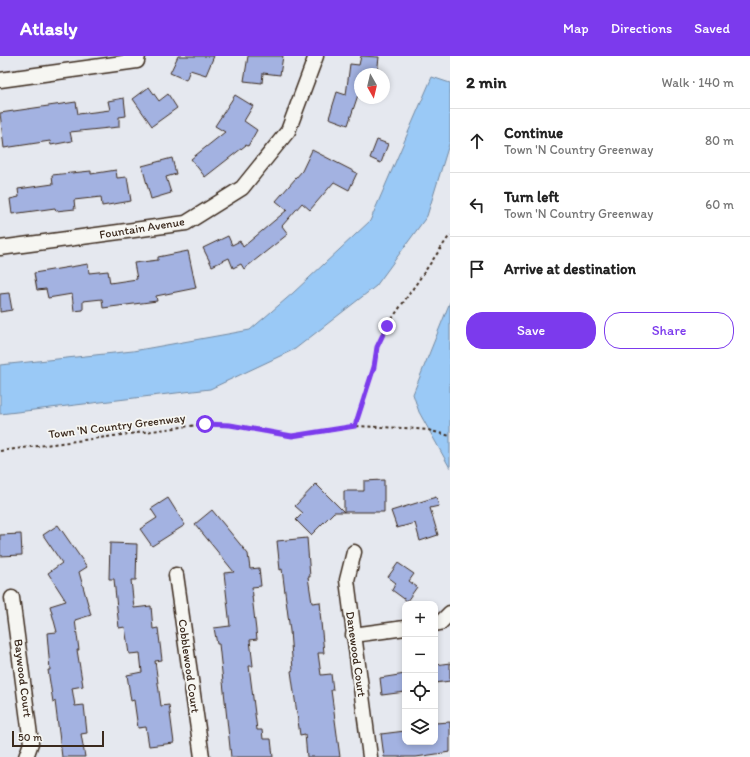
<!DOCTYPE html>
<html lang="en">
<head>
<meta charset="utf-8">
<style>
  body { margin:0; font-family:Itim,sans-serif; background:#f6f6f6; color:#222 }
  .controls { position:absolute; right:12px; bottom:12px; display:grid; overflow:hidden; border-radius:8px; box-shadow:0 2px 6px #0003 }
  .controls button { width:36px; height:36px; display:grid; place-items:center; padding:0; border:0; border-bottom:1px solid #e0e0e0; background:#fff; color:#222; font:20px sans-serif }
  .compass { position:absolute; left:354px; top:12px; width:36px; height:36px; border-radius:50%; background:#fff; box-shadow:0 2px 6px #0003; rotate:172deg }
  .scale { position:absolute; left:12px; bottom:10px; width:92px; box-sizing:border-box; padding-left:4px; border:2px solid #3b2a1e; border-top:0; font-size:11px; line-height:14px; white-space:nowrap; color:#3b2a1e; -webkit-text-stroke:3px #f6f6f2; paint-order:stroke }
  .stop { position:absolute; width:12px; height:12px; margin:-9px; border:3px solid #7c3aed; border-radius:50%; background:#fff }
  .stop.end { background:#7c3aed; border-color:#fff; box-shadow:0 1px 4px #0008 }
  .list { margin:0; padding:0; list-style:none }
  h2 { display:flex; justify-content:space-between; align-items:center; height:52px; margin:0; padding:0 16px; font-size:17px }
  h2 small { font-size:13px; font-weight:400; color:#767676 }
  .list li { display:grid; grid-template-columns:26px 1fr auto; gap:12px; align-items:center; box-sizing:border-box; height:64px; padding:0 16px; border-top:1px solid #e0e0e0 }
  .list b { display:block; font-size:15px; white-space:nowrap }
  .list p { margin:0; font-size:13px; white-space:nowrap; color:#767676 }
  .list em { font-size:13px; font-style:normal; color:#767676 }
  .actions { display:flex; gap:8px; padding:12px 16px }
  .actions a { flex:1; padding:9px 0; border:1px solid #7c3aed; border-radius:16px; text-align:center; font-size:14px; color:#7c3aed }
  .actions .main { background:#7c3aed; color:#fff }
  .icon { flex:none; width:22px; height:22px; fill:none; stroke:currentColor; stroke-width:2; stroke-linecap:round; stroke-linejoin:round }
  .map { position:relative; flex:none; width:450px; height:701px; overflow:hidden }
  header { display:flex; align-items:center; gap:24px; box-sizing:border-box; height:56px; padding:0 20px; background:#7c3aed; color:#fff }
  header strong { font-size:19px }
  nav { display:flex; gap:22px; margin-inline-start:auto; font-size:14px }
  main { display:flex }
  aside { flex:1; background:#fff }
  .map>svg:first-child { display:block }
</style>
</head>
<body>
<header>
<strong>Atlasly</strong>
<nav><a>Map</a><a>Directions</a><a>Saved</a></nav>
</header>
<main>
<div class="map">
<svg width="450" height="701" viewBox="0 0 450 701">
  <rect width="100%" height="100%" fill="#e5e8ef"/>
  <filter id="ink" filterUnits="userSpaceOnUse"><feTurbulence type="fractalNoise" baseFrequency=".025" numOctaves="2"/><feDisplacementMap in="SourceGraphic" scale="8" xChannelSelector="R" yChannelSelector="G"/><feConvolveMatrix kernelMatrix="1 2 1 2 8 2 1 2 1" color-interpolation-filters="sRGB"/></filter>
  <g filter="url(#ink)">
    <path fill="#9ac9f6" stroke="#7489a0" d="M 432,21 L 450,27 L 450,85 L 427,160 L 376,230 L 295,293 L 210,333 L 0,358 L 0,309 L 133,295 L 250,274 L 293,237 L 370,165 Z
      M 450,246 L 450,412 L 419,356 L 413,338 Z"/>
    <path fill="#a3b2e1" stroke="#3b2a1e" d="M 178,0 L 214,0 L 206,19 L 190,14 L 186,24 L 170,17 Z
      M 248,0 L 283,0 L 280,19 L 263,17 L 262,27 L 244,25 Z
      M 361,0 L 379,1 L 377,18 L 360,18 L 360,33 L 348,69 L 329,62 L 337,36 L 346,39 L 350,8 L 359,9 Z
      M 149,31 L 159,45 L 168,38 L 177,52 L 152,70 L 133,43 Z
      M 235,39 L 253,50 L 244,65 L 257,74 L 248,90 L 246,89 L 205,121 L 191,103 L 225,76 L 215,70 Z
      M 124,42 L 126,60 L 119,61 L 119,71 L 70,76 L 72,85 L 51,89 L 50,85 L 4,92 L 0,57 L 76,46 L 78,58 L 110,54 L 108,45 Z
      M 377,84 L 388,88 L 381,107 L 370,102 Z
      M 312,94 L 357,117 L 349,134 L 334,126 L 310,154 L 302,147 L 282,170 L 288,178 L 244,213 L 241,208 L 233,212 L 229,202 L 212,210 L 203,192 L 228,180 L 232,189 L 240,185 L 243,191 L 287,154 L 276,145 L 302,115 Z
      M 172,102 L 176,118 L 166,121 L 171,137 L 151,143 L 142,110 Z
      M 116,114 L 117,122 L 127,121 L 131,145 L 102,150 L 101,141 L 74,144 L 75,153 L 56,155 L 55,152 L 12,158 L 10,143 L 19,141 L 18,133 L 53,128 L 52,119 L 91,115 L 91,118 Z
      M 188,195 L 196,232 L 156,240 L 157,245 L 103,252 L 102,243 L 83,245 L 83,254 L 74,255 L 72,238 L 48,242 L 46,233 L 37,234 L 34,217 L 88,208 L 89,217 L 108,215 L 110,227 L 137,223 L 134,207 L 158,204 L 158,201 Z
      M 9,237 L 12,254 L 0,256 L 0,238 Z
      M 384,424 L 384,456 L 344,456 L 344,435 L 364,435 L 364,425 Z
      M 316,428 L 344,456 L 334,456 L 311,479 L 296,464 L 303,457 L 295,450 Z
      M 436,441 L 439,450 L 430,452 L 438,479 L 420,485 L 415,467 L 397,472 L 391,455 Z
      M 168,442 L 185,469 L 152,490 L 140,473 L 157,462 L 151,453 Z
      M 212,454 L 248,498 L 250,513 L 259,512 L 261,530 L 252,531 L 253,540 L 252,540 L 257,583 L 250,584 L 253,610 L 249,610 L 257,674 L 262,674 L 263,683 L 271,683 L 273,701 L 231,701 L 219,588 L 217,588 L 214,572 L 230,570 L 224,517 L 234,516 L 195,468 Z
      M 58,469 L 87,511 L 79,516 L 91,559 L 75,564 L 79,594 L 77,594 L 83,630 L 72,632 L 75,650 L 84,649 L 87,677 L 81,678 L 85,701 L 62,701 L 55,645 L 53,646 L 48,614 L 50,614 L 47,577 L 57,576 L 50,550 L 66,545 L 48,517 L 62,507 L 43,479 Z
      M 21,478 L 22,499 L 0,500 L 0,479 Z
      M 307,482 L 310,521 L 308,521 L 312,547 L 320,546 L 321,556 L 320,556 L 324,597 L 318,597 L 321,619 L 331,618 L 333,634 L 331,634 L 340,701 L 307,701 L 305,678 L 300,679 L 291,615 L 293,614 L 290,575 L 282,513 L 280,514 L 277,485 Z
      M 110,487 L 137,488 L 136,524 L 131,524 L 134,552 L 151,550 L 153,573 L 158,572 L 162,604 L 155,605 L 161,650 L 169,649 L 174,687 L 149,690 L 146,671 L 138,672 L 134,644 L 131,645 L 127,619 L 142,616 L 140,597 L 129,598 L 125,571 L 119,572 L 114,523 L 109,523 Z
      M 398,507 L 414,518 L 409,525 L 417,531 L 407,545 L 392,534 L 396,527 L 388,521 Z
      M 450,607 L 450,625 L 435,627 L 435,609 Z
      M 405,618 L 405,636 L 382,639 L 380,622 Z
      M 450,666 L 450,696 L 416,701 L 384,701 L 381,678 L 405,675 L 405,686 L 435,686 L 435,667 Z"/>
    <g fill="none" stroke-linecap="round" stroke-linejoin="round">
      <defs>
        <path id="minor" d="M 0,24 L 137,5 L 138,0
          M 0,192 L 186,167 L 242,132 L 288,75 L 316,0
          M 354,496 L 347,524 L 370,701
          M 176,519 L 202,701
          M 12,542 L 31,687 L 26,701
          M 435,568 L 440,567 L 450,557
          M 353,579 L 405,572"/>
      </defs>
      <use href="#minor" stroke="#3b2a1e" stroke-width="17"/>
      <path stroke="#3b2a1e" stroke-width="2" stroke-dasharray="3 3" stroke-linecap="butt" d="M 355,370 L 374,311 L 377,291 L 387,270 L 450,179
        M 0,395 L 205,368 L 230,369 L 292,380 L 355,370 L 404,372 L 428,374 L 450,380"/>
      <use href="#minor" stroke="#f6f6f2" stroke-width="14"/>
    </g>
  </g>
  <g fill="none" stroke-linecap="round" stroke-linejoin="round" filter="url(#ink)">
    <path stroke="#7c3aed" stroke-width="5" d="M 205,368 L 230,369 L 292,380 L 355,370 L 374,311 L 377,291 L 387,270"/>
  </g>
  <g text-anchor="middle" stroke-width="3.5" stroke-linejoin="round" paint-order="stroke">
    <g font-size="12" fill="#3b2a1e" stroke="#f6f6f2">
      <text transform="translate(142 172) rotate(-9)" y="4">Fountain Avenue</text>
      <text transform="translate(117 370) rotate(-7)" y="4">Town 'N Country Greenway</text>
      <text transform="translate(356 598) rotate(82)" y="4">Danewood Court</text>
      <text transform="translate(189 610) rotate(82)" y="4">Cobblewood Court</text>
      <text transform="translate(23 622) rotate(83)" y="4">Baywood Court</text>
    </g>
  </g>
</svg>
<div class="controls">
<button>+</button>
<button>−</button>
<button><svg class="icon" aria-label="locate" viewBox="0 0 24 24"><circle cx="12" cy="12" r="6"/><path d="M12 2v4M12 18v4M2 12h4M18 12h4"/></svg></button>
<button><svg class="icon" aria-label="layers" viewBox="0 0 24 24"><path d="M12 4l9 5-9 5-9-5zM3 14l9 5 9-5"/></svg></button>
</div>
<svg class="compass" viewBox="-18 -18 36 36"><path d="M0-13l5 13h-10z" fill="#e53935"/><path d="M0 13l5-13h-10z" fill="#767676"/></svg>
<div class="scale">50 m</div>
<div class="stop" style="left:205px;top:368px"></div>
<div class="stop end" style="left:387px;top:270px"></div>
</div>
<aside>
<h2>2 min<small>Walk · 140 m</small></h2>
<ul class="list">
<li><svg class="icon" aria-label="ahead" viewBox="0 0 24 24"><path d="M12 20V5M6 11l6-6 6 6"/></svg><div><b>Continue</b><p>Town 'N Country Greenway</p></div><em>80 m</em></li>
<li><svg class="icon" aria-label="left" viewBox="0 0 24 24"><path d="M17 20v-9H6M10 6l-5 5 5 5"/></svg><div><b>Turn left</b><p>Town 'N Country Greenway</p></div><em>60 m</em></li>
<li><svg class="icon" aria-label="arrive" viewBox="0 0 24 24"><path d="M6 21V4h12l-3 4 3 4H6"/></svg><div><b>Arrive at destination</b></div></li>
</ul>
<div class="actions"><a class="main">Save</a><a>Share</a></div>
</aside>
</main>
</body>
</html>
